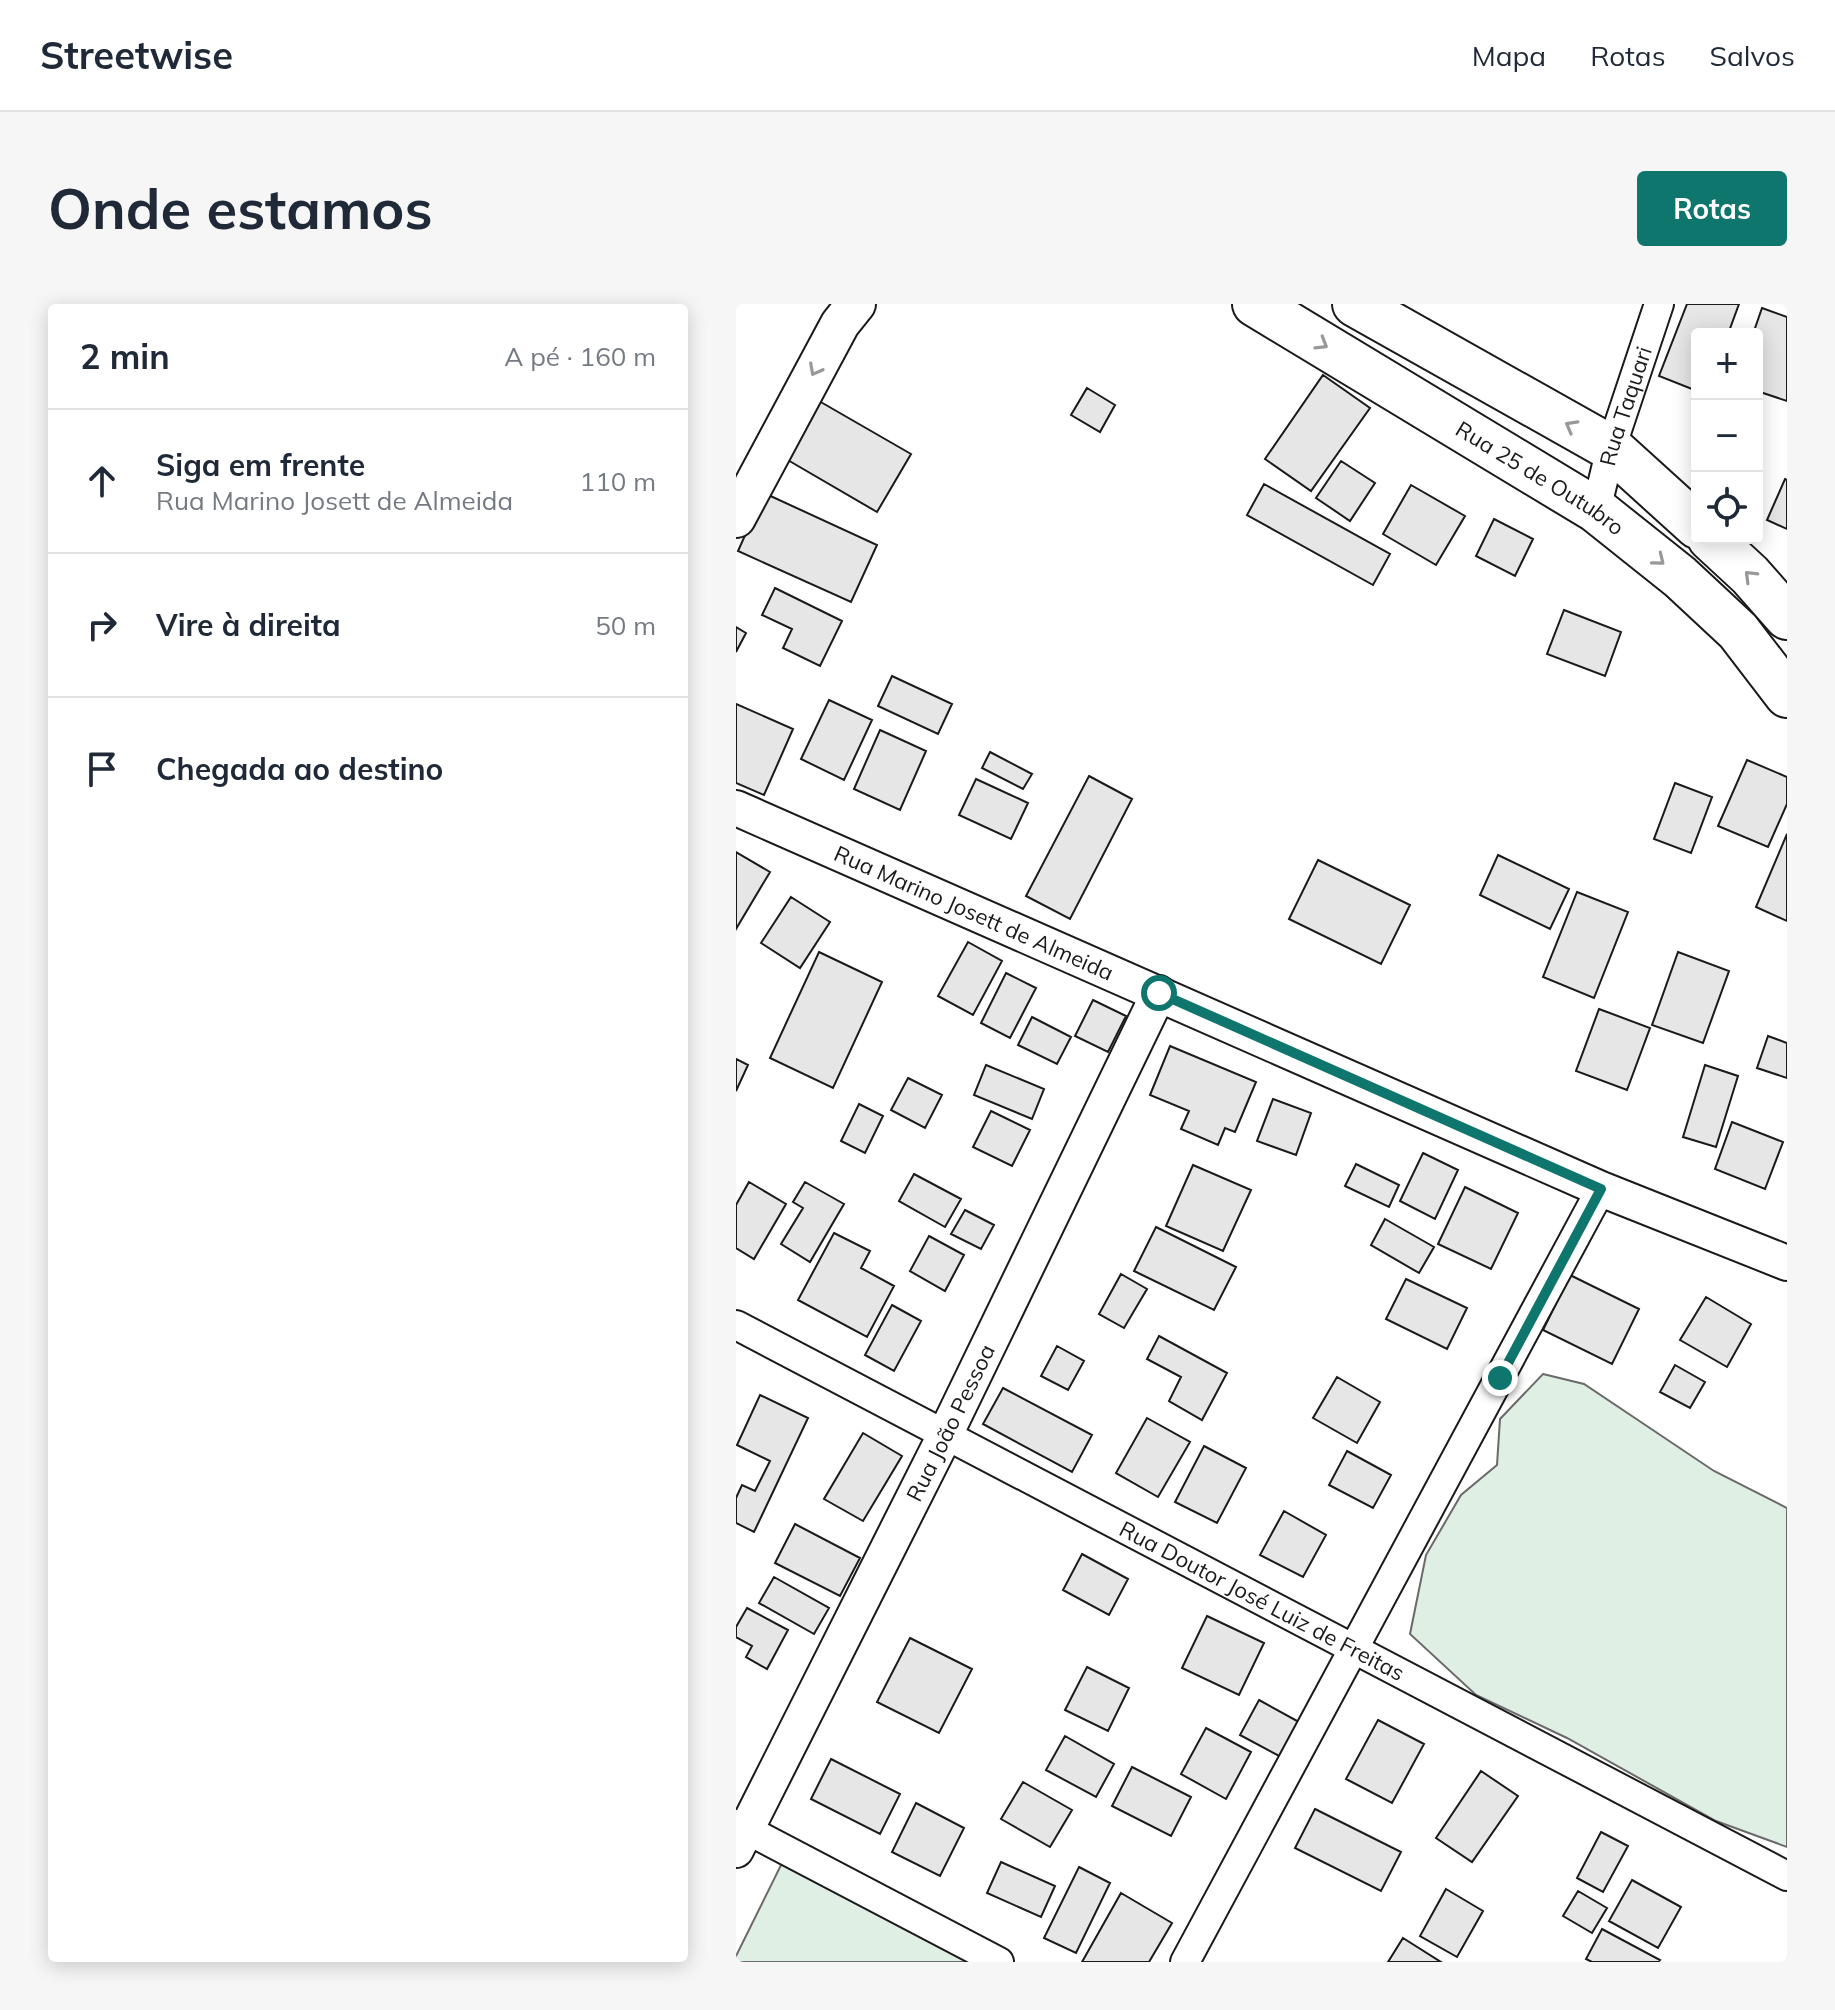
<!DOCTYPE html>
<html lang="pt">
<head>
<meta charset="utf-8">
<style>
  body { margin:0; font-family:Mulish,sans-serif; background:#f6f6f7; color:#1f2937 }
  .controls { position:absolute; right:24px; top:24px; display:grid; overflow:hidden; border-radius:8px; box-shadow:0 4px 20px #0003 }
  .controls button { width:72px; height:72px; display:grid; place-items:center; padding:0; border:0; border-bottom:2px solid #e0e1e3; background:#fff; color:#1f2937; font:40px sans-serif }
  .stop { position:absolute; width:24px; height:24px; margin:-18px; border:6px solid #0f766e; border-radius:50%; background:#fff }
  .stop.end { background:#0f766e; border-color:#fff; box-shadow:0 2px 8px #0008 }
  .list { margin:0; padding:0; list-style:none }
  h2 { display:flex; justify-content:space-between; align-items:center; height:104px; margin:0; padding:0 32px; font-size:34px }
  h2 small { font-size:26px; font-weight:400; color:#747a83 }
  .list li { display:grid; grid-template-columns:52px 1fr auto; gap:24px; align-items:center; box-sizing:border-box; height:144px; padding:0 32px; border-top:2px solid #e0e1e3 }
  .list b { display:block; font-size:30px; white-space:nowrap }
  .list p { margin:0; font-size:26px; white-space:nowrap; color:#747a83 }
  .list em { font-size:26px; font-style:normal; color:#747a83 }
  .icon { flex:none; width:44px; height:44px; fill:none; stroke:currentColor; stroke-width:2; stroke-linecap:round; stroke-linejoin:round }
  .map { position:relative; flex:none; width:1051px; height:1658px; overflow:hidden; border-radius:8px }
  header { display:flex; align-items:center; gap:48px; box-sizing:border-box; height:112px; padding:0 40px; background:#fff; border-bottom:2px solid #e0e1e3 }
  header strong { font-size:38px }
  nav { display:flex; gap:44px; margin-inline-start:auto; font-size:28px }
  .intro { display:flex; align-items:center; justify-content:space-between; box-sizing:border-box; height:192px; padding:0 48px }
  h1 { margin:0; font-size:56px }
  .button { padding:20px 36px; border-radius:8px; background:#0f766e; color:#fff; font-size:28px; font-weight:700 }
  main { display:flex; gap:48px; padding:0 48px }
  aside { flex:1; background:#fff; border-radius:8px; box-shadow:0 4px 20px #0003 }
  .map>svg:first-child { display:block }
</style>
</head>
<body>
<header>
<strong>Streetwise</strong>
<nav><a>Mapa</a><a>Rotas</a><a>Salvos</a></nav>
</header>
<div class="intro"><h1>Onde estamos</h1><a class="button">Rotas</a></div>
<main>
<aside>
<h2>2 min<small>A pé · 160 m</small></h2>
<ul class="list">
<li><svg class="icon" aria-label="ahead" viewBox="0 0 24 24"><path d="M12 20V5M6 11l6-6 6 6"/></svg><div><b>Siga em frente</b><p>Rua Marino Josett de Almeida</p></div><em>110 m</em></li>
<li><svg class="icon" aria-label="right" viewBox="0 0 24 24"><path d="M7 20v-9h11M14 6l5 5-5 5"/></svg><div><b>Vire à direita</b></div><em>50 m</em></li>
<li><svg class="icon" aria-label="arrive" viewBox="0 0 24 24"><path d="M6 21V4h12l-3 4 3 4H6"/></svg><div><b>Chegada ao destino</b></div></li>
</ul>
</aside>
<div class="map">
<svg width="1051" height="1658" viewBox="0 0 1051 1658">
  <rect width="100%" height="100%" fill="#fff"/>
  <path fill="#e0efe3" stroke="#6a6a6a" stroke-width="2" d="M 807,1070 L 848,1080 L 978,1167 L 1051,1204 L 1051,1543 L 980,1517 L 831,1434 L 740,1391 L 674,1330 L 690,1251 L 725,1191 L 761,1161 L 764,1115 Z
    M 46,1559 L 240,1658 L 0,1658 L 0,1652 Z"/>
  <path fill="#e6e6e6" stroke="#1a1a1a" stroke-width="2" d="M 951,0 L 1003,0 L 992,30 L 961,30 L 961,87 L 923,72 Z
    M 1026,4 L 1051,13 L 1051,97 L 1021,87 L 1021,30 L 1017,30 Z
    M 587,71 L 634,104 L 575,187 L 529,155 Z
    M 351,84 L 379,101 L 364,128 L 335,111 Z
    M 83,97 L 175,150 L 141,208 L 50,155 Z
    M 605,157 L 639,179 L 614,217 L 580,194 Z
    M 1049,175 L 1051,176 L 1051,225 L 1031,216 Z
    M 528,180 L 654,250 L 637,281 L 511,211 Z
    M 675,181 L 729,212 L 700,261 L 647,230 Z
    M 28,189 L 141,241 L 115,298 L 2,247 Z
    M 758,215 L 797,235 L 779,272 L 740,252 Z
    M 39,284 L 106,317 L 84,362 L 47,344 L 56,325 L 26,311 Z
    M 828,306 L 885,328 L 869,372 L 811,350 Z
    M 0,323 L 10,329 L 0,348 Z
    M 156,372 L 216,400 L 202,430 L 142,402 Z
    M 93,396 L 136,416 L 108,476 L 65,455 Z
    M 0,400 L 57,425 L 28,491 L 0,479 Z
    M 144,426 L 190,447 L 164,506 L 118,485 Z
    M 254,448 L 296,470 L 287,485 L 246,464 Z
    M 1011,456 L 1051,473 L 1051,500 L 1032,543 L 982,522 Z
    M 353,472 L 396,495 L 334,615 L 290,592 Z
    M 240,475 L 292,499 L 275,535 L 223,511 Z
    M 939,479 L 976,493 L 955,549 L 918,535 Z
    M 1051,530 L 1051,617 L 1020,603 Z
    M 0,548 L 34,568 L 0,625 Z
    M 762,551 L 833,585 L 814,625 L 744,591 Z
    M 582,556 L 674,601 L 645,660 L 553,615 Z
    M 841,588 L 892,608 L 858,694 L 807,673 Z
    M 55,593 L 94,618 L 64,664 L 25,639 Z
    M 232,638 L 266,657 L 237,711 L 202,692 Z
    M 83,648 L 146,678 L 97,784 L 34,754 Z
    M 942,648 L 993,667 L 967,739 L 916,721 Z
    M 270,669 L 300,684 L 274,734 L 245,719 Z
    M 357,696 L 390,712 L 372,748 L 339,732 Z
    M 863,705 L 914,724 L 891,786 L 840,767 Z
    M 296,713 L 335,733 L 321,760 L 282,741 Z
    M 1032,732 L 1051,739 L 1051,774 L 1021,764 Z
    M 434,742 L 520,778 L 499,828 L 489,824 L 482,841 L 445,825 L 453,807 L 414,791 Z
    M 0,755 L 12,761 L 0,787 Z
    M 250,761 L 308,785 L 296,815 L 238,791 Z
    M 969,761 L 1002,772 L 980,843 L 947,833 Z
    M 172,774 L 206,791 L 189,824 L 155,806 Z
    M 537,795 L 575,809 L 560,851 L 521,837 Z
    M 123,800 L 147,812 L 129,849 L 105,837 Z
    M 255,807 L 294,826 L 276,862 L 237,843 Z
    M 996,818 L 1047,838 L 1029,885 L 979,865 Z
    M 687,849 L 722,866 L 699,915 L 664,897 Z
    M 620,860 L 663,881 L 653,903 L 609,882 Z
    M 457,861 L 515,886 L 487,947 L 430,922 Z
    M 178,870 L 225,895 L 209,923 L 163,897 Z
    M 13,878 L 50,900 L 18,955 L 0,944 L 0,901 Z
    M 69,878 L 108,900 L 74,958 L 45,940 L 67,904 L 57,898 Z
    M 729,883 L 782,909 L 755,965 L 702,940 Z
    M 229,906 L 258,921 L 245,945 L 215,930 Z
    M 649,915 L 698,943 L 683,969 L 635,941 Z
    M 420,923 L 500,963 L 478,1006 L 398,967 Z
    M 98,929 L 134,947 L 125,964 L 158,982 L 131,1033 L 62,996 Z
    M 193,932 L 228,951 L 209,987 L 174,967 Z
    M 385,970 L 411,985 L 388,1024 L 363,1010 Z
    M 834,971 L 903,1005 L 876,1060 L 807,1026 Z
    M 670,975 L 731,1004 L 711,1045 L 650,1015 Z
    M 970,993 L 1015,1020 L 991,1063 L 944,1036 Z
    M 156,1001 L 185,1017 L 158,1067 L 129,1051 Z
    M 423,1032 L 491,1069 L 466,1116 L 433,1097 L 445,1073 L 411,1055 Z
    M 321,1042 L 348,1057 L 332,1086 L 305,1072 Z
    M 939,1061 L 969,1078 L 954,1104 L 924,1088 Z
    M 601,1073 L 644,1098 L 621,1139 L 577,1114 Z
    M 267,1084 L 356,1131 L 336,1168 L 247,1120 Z
    M 24,1091 L 72,1114 L 18,1228 L 0,1219 L 0,1194 L 6,1181 L 19,1187 L 34,1157 L 1,1141 Z
    M 411,1114 L 454,1138 L 422,1193 L 380,1169 Z
    M 127,1129 L 166,1152 L 127,1217 L 88,1195 Z
    M 468,1142 L 510,1164 L 481,1219 L 439,1198 Z
    M 611,1147 L 655,1171 L 637,1204 L 593,1181 Z
    M 548,1207 L 590,1231 L 567,1273 L 524,1251 Z
    M 59,1220 L 124,1254 L 104,1292 L 39,1259 Z
    M 346,1250 L 392,1275 L 373,1311 L 327,1286 Z
    M 38,1273 L 93,1304 L 78,1330 L 23,1299 Z
    M 11,1304 L 52,1326 L 31,1365 L 10,1353 L 16,1342 L 0,1333 L 0,1323 Z
    M 471,1312 L 528,1339 L 503,1391 L 446,1364 Z
    M 174,1334 L 236,1365 L 203,1429 L 141,1398 Z
    M 351,1363 L 393,1384 L 372,1427 L 329,1406 Z
    M 523,1396 L 563,1418 L 545,1453 L 504,1431 Z
    M 642,1416 L 688,1440 L 656,1499 L 610,1475 Z
    M 470,1424 L 515,1448 L 490,1495 L 445,1470 Z
    M 329,1432 L 378,1460 L 360,1493 L 310,1466 Z
    M 95,1455 L 164,1490 L 144,1530 L 75,1495 Z
    M 396,1463 L 455,1493 L 435,1532 L 376,1502 Z
    M 745,1467 L 782,1492 L 736,1558 L 700,1534 Z
    M 287,1478 L 336,1506 L 314,1543 L 265,1515 Z
    M 180,1499 L 228,1524 L 204,1572 L 156,1548 Z
    M 579,1505 L 665,1548 L 645,1587 L 559,1544 Z
    M 865,1528 L 892,1542 L 867,1588 L 841,1574 Z
    M 265,1558 L 319,1582 L 305,1613 L 251,1589 Z
    M 343,1563 L 374,1579 L 340,1649 L 308,1634 Z
    M 896,1576 L 945,1603 L 922,1644 L 873,1617 Z
    M 710,1585 L 747,1607 L 721,1653 L 684,1632 Z
    M 842,1587 L 871,1604 L 856,1629 L 827,1612 Z
    M 385,1589 L 436,1619 L 413,1658 L 346,1658 Z
    M 866,1625 L 924,1656 L 922,1658 L 856,1658 L 850,1655 Z
    M 667,1634 L 705,1658 L 652,1658 Z"/>
  <g fill="none" stroke-linecap="round" stroke-linejoin="round">
    <defs>
      <g id="minor">
        <path id="s1" d="M 860,206 L 875,144 L 923,0"/>
        <path id="s2" d="M 0,1021 L 1051,1572"/>
        <path d="M 0,1520 L 263,1658"/>
        <path d="M 449,1658 L 865,885"/>
      </g>
      <g id="tertiary">
        <path id="s3" d="M 0,504 L 865,885 L 1051,959"/>
        <path id="s4" d="M 0,1546 L 208,1133 L 423,689"/>
      </g>
      <path id="secondary" d="M 0,214 L 104,20 L 120,0"/>
      <g id="primary">
        <path id="s5" d="M 519,0 L 860,206 L 944,273 L 1002,327 L 1051,391"/>
        <path d="M 619,0 L 875,144 L 961,222"/>
        <path d="M 974,234 L 1014,271 L 1051,313"/>
      </g>
    </defs>
    <use href="#minor" stroke="#1a1a1a" stroke-width="32"/>
    <use href="#tertiary" stroke="#1a1a1a" stroke-width="38"/>
    <use href="#secondary" stroke="#1a1a1a" stroke-width="42"/>
    <use href="#primary" stroke="#1a1a1a" stroke-width="48"/>
    <use href="#minor" stroke="#fff" stroke-width="28"/>
    <use href="#tertiary" stroke="#fff" stroke-width="34"/>
    <use href="#secondary" stroke="#fff" stroke-width="38"/>
    <use href="#primary" stroke="#fff" stroke-width="44"/>
  </g>
  <defs><path id="oneway-chevron" d="M-2-3.5L2.5 0L-2 3.5" fill="none" stroke-width="1.6" stroke-linecap="round" stroke-linejoin="round" transform="scale(2)"/></defs>
  <g stroke="#989898">
    <use href="#oneway-chevron" transform="translate(586 40) rotate(31)"/>
    <use href="#oneway-chevron" transform="translate(79 66) rotate(118)"/>
    <use href="#oneway-chevron" transform="translate(835 122) rotate(-151)"/>
    <use href="#oneway-chevron" transform="translate(923 256) rotate(39)"/>
    <use href="#oneway-chevron" transform="translate(1014 272) rotate(-135)"/>
  </g>
  <g fill="none" stroke-linecap="round" stroke-linejoin="round">
    <path stroke="#0f766e" stroke-width="10" d="M 423,689 L 865,885 L 764,1074"/>
  </g>
  <g text-anchor="middle" stroke-width="6" stroke-linejoin="round" paint-order="stroke">
    <g font-size="22" fill="#1a1a1a" stroke="#fff">
      <text dy="8" stroke="none"><textPath href="#s1" startOffset="108">Rua Taquari</textPath></text>
      <text dy="8" stroke="none"><textPath href="#s5" startOffset="334">Rua 25 de Outubro</textPath></text>
      <text dy="8" stroke="none"><textPath href="#s3" startOffset="260">Rua Marino Josett de Almeida</textPath></text>
      <text dy="8" stroke="none"><textPath href="#s4" startOffset="478">Rua João Pessoa</textPath></text>
      <text dy="8" stroke="none"><textPath href="#s2" startOffset="594">Rua Doutor José Luiz de Freitas</textPath></text>
    </g>
  </g>
</svg>
<div class="controls">
<button>+</button>
<button>−</button>
<button><svg class="icon" aria-label="locate" viewBox="0 0 24 24"><circle cx="12" cy="12" r="6"/><path d="M12 2v4M12 18v4M2 12h4M18 12h4"/></svg></button>
</div>
<div class="stop" style="left:423px;top:689px"></div>
<div class="stop end" style="left:764px;top:1074px"></div>
</div>
</main>
</body>
</html>
